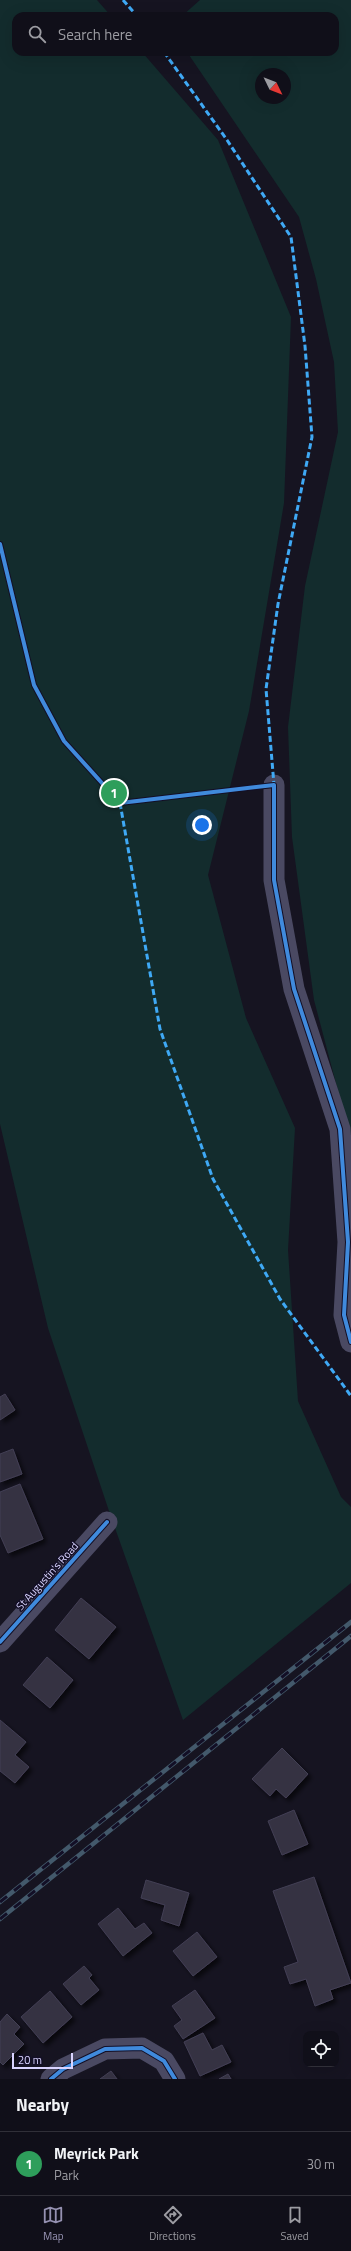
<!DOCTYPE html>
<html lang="en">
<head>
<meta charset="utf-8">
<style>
  body { margin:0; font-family:"Titillium Web",sans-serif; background:#191822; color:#f1f3f6 }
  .controls { position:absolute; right:12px; bottom:12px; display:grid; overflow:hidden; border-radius:8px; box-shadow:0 4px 16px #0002 }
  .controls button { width:36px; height:36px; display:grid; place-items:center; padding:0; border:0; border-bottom:1px solid #302f38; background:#100f19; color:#f1f3f6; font:20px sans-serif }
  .compass { position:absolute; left:255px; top:68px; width:36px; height:36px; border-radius:50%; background:#100f19; box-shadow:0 4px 16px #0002; rotate:133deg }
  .scale { position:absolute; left:12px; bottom:10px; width:61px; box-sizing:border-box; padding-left:4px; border:2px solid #d9d4ff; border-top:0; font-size:11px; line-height:14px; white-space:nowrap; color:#d9d4ff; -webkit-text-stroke:3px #130f26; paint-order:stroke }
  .you { position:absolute; left:202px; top:825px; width:14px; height:14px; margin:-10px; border:3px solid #fff; border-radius:50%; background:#1a73e8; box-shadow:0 0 0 6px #1a73e833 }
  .badge { display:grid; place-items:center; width:26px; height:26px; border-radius:50%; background:#9591b1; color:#fff; font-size:13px; font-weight:700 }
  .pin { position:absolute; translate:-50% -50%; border:2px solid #fff; box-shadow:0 1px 4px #0006 }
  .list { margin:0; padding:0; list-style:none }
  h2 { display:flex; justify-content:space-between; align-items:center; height:52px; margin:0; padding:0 16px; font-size:17px }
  h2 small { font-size:13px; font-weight:400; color:#9c9ca2 }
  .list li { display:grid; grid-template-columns:26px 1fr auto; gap:12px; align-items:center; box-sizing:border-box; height:64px; padding:0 16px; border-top:1px solid #302f38 }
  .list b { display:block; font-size:15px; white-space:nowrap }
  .list p { margin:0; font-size:13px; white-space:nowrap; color:#9c9ca2 }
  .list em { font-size:13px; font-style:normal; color:#9c9ca2 }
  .icon { flex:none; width:22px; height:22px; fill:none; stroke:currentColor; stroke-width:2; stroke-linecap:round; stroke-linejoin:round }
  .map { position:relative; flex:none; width:351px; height:2079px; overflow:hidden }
  .search { position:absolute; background:#100f19; box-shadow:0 4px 16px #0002; left:12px; right:12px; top:12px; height:44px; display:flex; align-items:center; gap:10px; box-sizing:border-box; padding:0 14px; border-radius:12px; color:#9c9ca2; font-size:15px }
  .sheet { height:116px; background:#100f19 }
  nav { display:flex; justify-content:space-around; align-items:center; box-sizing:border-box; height:56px; border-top:1px solid #302f38; background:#100f19; font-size:11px; color:#9c9ca2 }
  nav a { display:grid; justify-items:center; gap:2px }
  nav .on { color:#9591b1 }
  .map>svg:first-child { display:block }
</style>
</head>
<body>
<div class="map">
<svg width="351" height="2079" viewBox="0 0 351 2079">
  <defs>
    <filter id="shadow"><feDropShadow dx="3.5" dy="3.5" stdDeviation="2" flood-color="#0009"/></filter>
  </defs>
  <rect width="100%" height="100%" fill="#161421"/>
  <path fill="#132c2d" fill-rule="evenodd" d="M 0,0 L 97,0 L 111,16 L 16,16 L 16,52 L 142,52 L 218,140 L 291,317 L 284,503 L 249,711 L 208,875 L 246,1018 L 295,1128 L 288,1250 L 298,1401 L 341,1497 L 351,1507 L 351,1583 L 183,1720 L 109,1511 L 48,1328 L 0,1124 Z
    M 200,0 L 351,0 L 351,1140 L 314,1000 L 292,837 L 288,727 L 305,586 L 338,432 L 334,362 L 316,279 L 299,217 L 187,52 L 335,52 L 335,16 L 182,16 ZM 261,74 L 285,74 L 285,98 L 261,98 Z"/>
  <path fill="#343243" stroke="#433f54" filter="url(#shadow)" d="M 5,1394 L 15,1410 L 0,1420 L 0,1397 Z
    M 13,1449 L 22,1474 L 0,1482 L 0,1454 Z
    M 20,1484 L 43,1539 L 8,1553 L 0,1535 L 0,1492 Z
    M 81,1598 L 116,1627 L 89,1659 L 55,1630 Z
    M 47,1657 L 73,1680 L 50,1708 L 23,1685 Z
    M 0,1720 L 26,1742 L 15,1755 L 29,1767 L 15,1783 L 0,1771 Z
    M 282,1748 L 308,1774 L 286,1798 L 276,1789 L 270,1796 L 252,1779 Z
    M 294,1810 L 308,1844 L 282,1855 L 268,1821 Z
    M 314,1877 L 351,1983 L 330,1990 L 333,1999 L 315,2006 L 306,1979 L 290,1984 L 284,1967 L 298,1962 L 273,1891 Z
    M 146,1880 L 189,1893 L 179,1926 L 161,1920 L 165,1905 L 141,1898 Z
    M 118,1908 L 135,1929 L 144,1923 L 152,1933 L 123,1956 L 98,1924 Z
    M 197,1932 L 217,1957 L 193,1976 L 173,1951 Z
    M 84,1966 L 92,1975 L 89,1978 L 99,1990 L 81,2005 L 63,1984 Z
    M 195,1990 L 215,2018 L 183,2039 L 174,2026 L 182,2020 L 172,2006 Z
    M 50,1991 L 72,2017 L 43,2043 L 21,2017 Z
    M 7,2014 L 20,2027 L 14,2034 L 24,2044 L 3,2065 L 0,2062 L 0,2022 Z
    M 203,2033 L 212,2050 L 222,2045 L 231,2062 L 200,2076 L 184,2042 Z
    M 111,2071 L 117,2079 L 100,2079 Z
    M 228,2074 L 231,2079 L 219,2079 Z"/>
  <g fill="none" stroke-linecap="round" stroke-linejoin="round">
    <path stroke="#4a4962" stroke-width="21" d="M 274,785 L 274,880 L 294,989 L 340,1129 L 348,1242 L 344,1315 L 351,1342
      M 0,1642 L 107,1522
      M 51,2079 L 63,2069 L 105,2049 L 142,2048 L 164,2061 L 175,2079"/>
    <defs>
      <path id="rail" d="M 0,1902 L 351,1622
        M 0,1919 L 351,1636"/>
    </defs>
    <use href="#rail" stroke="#43596b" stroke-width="4.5"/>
    <use href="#rail" stroke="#130f26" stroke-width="3" stroke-dasharray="9" stroke-linecap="butt"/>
    <path stroke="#3fa9f5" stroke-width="3" stroke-dasharray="6 3" stroke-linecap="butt" d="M 123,0 L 137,16
      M 164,52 L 227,140 L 291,237 L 305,346 L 312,437 L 278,604 L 266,689 L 274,785
      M 120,803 L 160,1029 L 213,1179 L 280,1299 L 351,1396"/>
    <defs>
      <path id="cycleway" d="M 0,544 L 34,685 L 64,741 L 120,803 L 274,785 L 274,880 L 294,989 L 340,1129 L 348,1242 L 344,1315 L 351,1342
        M 0,1642 L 107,1522
        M 51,2079 L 63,2069 L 105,2049 L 142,2048 L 164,2061 L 175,2079"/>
    </defs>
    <use href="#cycleway" stroke="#130f26" stroke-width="6"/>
    <use href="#cycleway" stroke="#408adc" stroke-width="4"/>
  </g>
  <g text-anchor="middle" stroke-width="3" stroke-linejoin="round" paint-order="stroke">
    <g font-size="11" fill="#d9d4ff" stroke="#130f26">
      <text transform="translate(47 1576) rotate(-48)" y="4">St Augustin's Road</text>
    </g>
  </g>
</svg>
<div class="controls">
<button><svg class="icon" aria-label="locate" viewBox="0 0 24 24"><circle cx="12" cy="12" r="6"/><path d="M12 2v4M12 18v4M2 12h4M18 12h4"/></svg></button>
</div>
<svg class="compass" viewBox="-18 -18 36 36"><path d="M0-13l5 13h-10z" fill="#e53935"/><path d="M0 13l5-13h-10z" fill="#9c9ca2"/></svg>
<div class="scale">20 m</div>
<div class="you"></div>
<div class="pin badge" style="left:114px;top:793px;background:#2e9e5b">1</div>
<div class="search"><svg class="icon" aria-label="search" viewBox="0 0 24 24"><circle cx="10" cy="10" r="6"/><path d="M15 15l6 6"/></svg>Search here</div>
</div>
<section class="sheet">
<h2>Nearby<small></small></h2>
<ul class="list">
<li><span class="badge" style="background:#2e9e5b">1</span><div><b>Meyrick Park</b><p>Park</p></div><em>30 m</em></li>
</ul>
</section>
<nav>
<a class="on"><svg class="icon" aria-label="map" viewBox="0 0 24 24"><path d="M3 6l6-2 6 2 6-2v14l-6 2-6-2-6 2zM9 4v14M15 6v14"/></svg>Map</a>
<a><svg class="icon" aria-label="directions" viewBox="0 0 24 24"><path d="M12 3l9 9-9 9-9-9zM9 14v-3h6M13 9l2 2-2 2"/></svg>Directions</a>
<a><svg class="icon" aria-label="saved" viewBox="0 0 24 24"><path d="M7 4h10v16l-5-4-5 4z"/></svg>Saved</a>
</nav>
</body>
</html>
